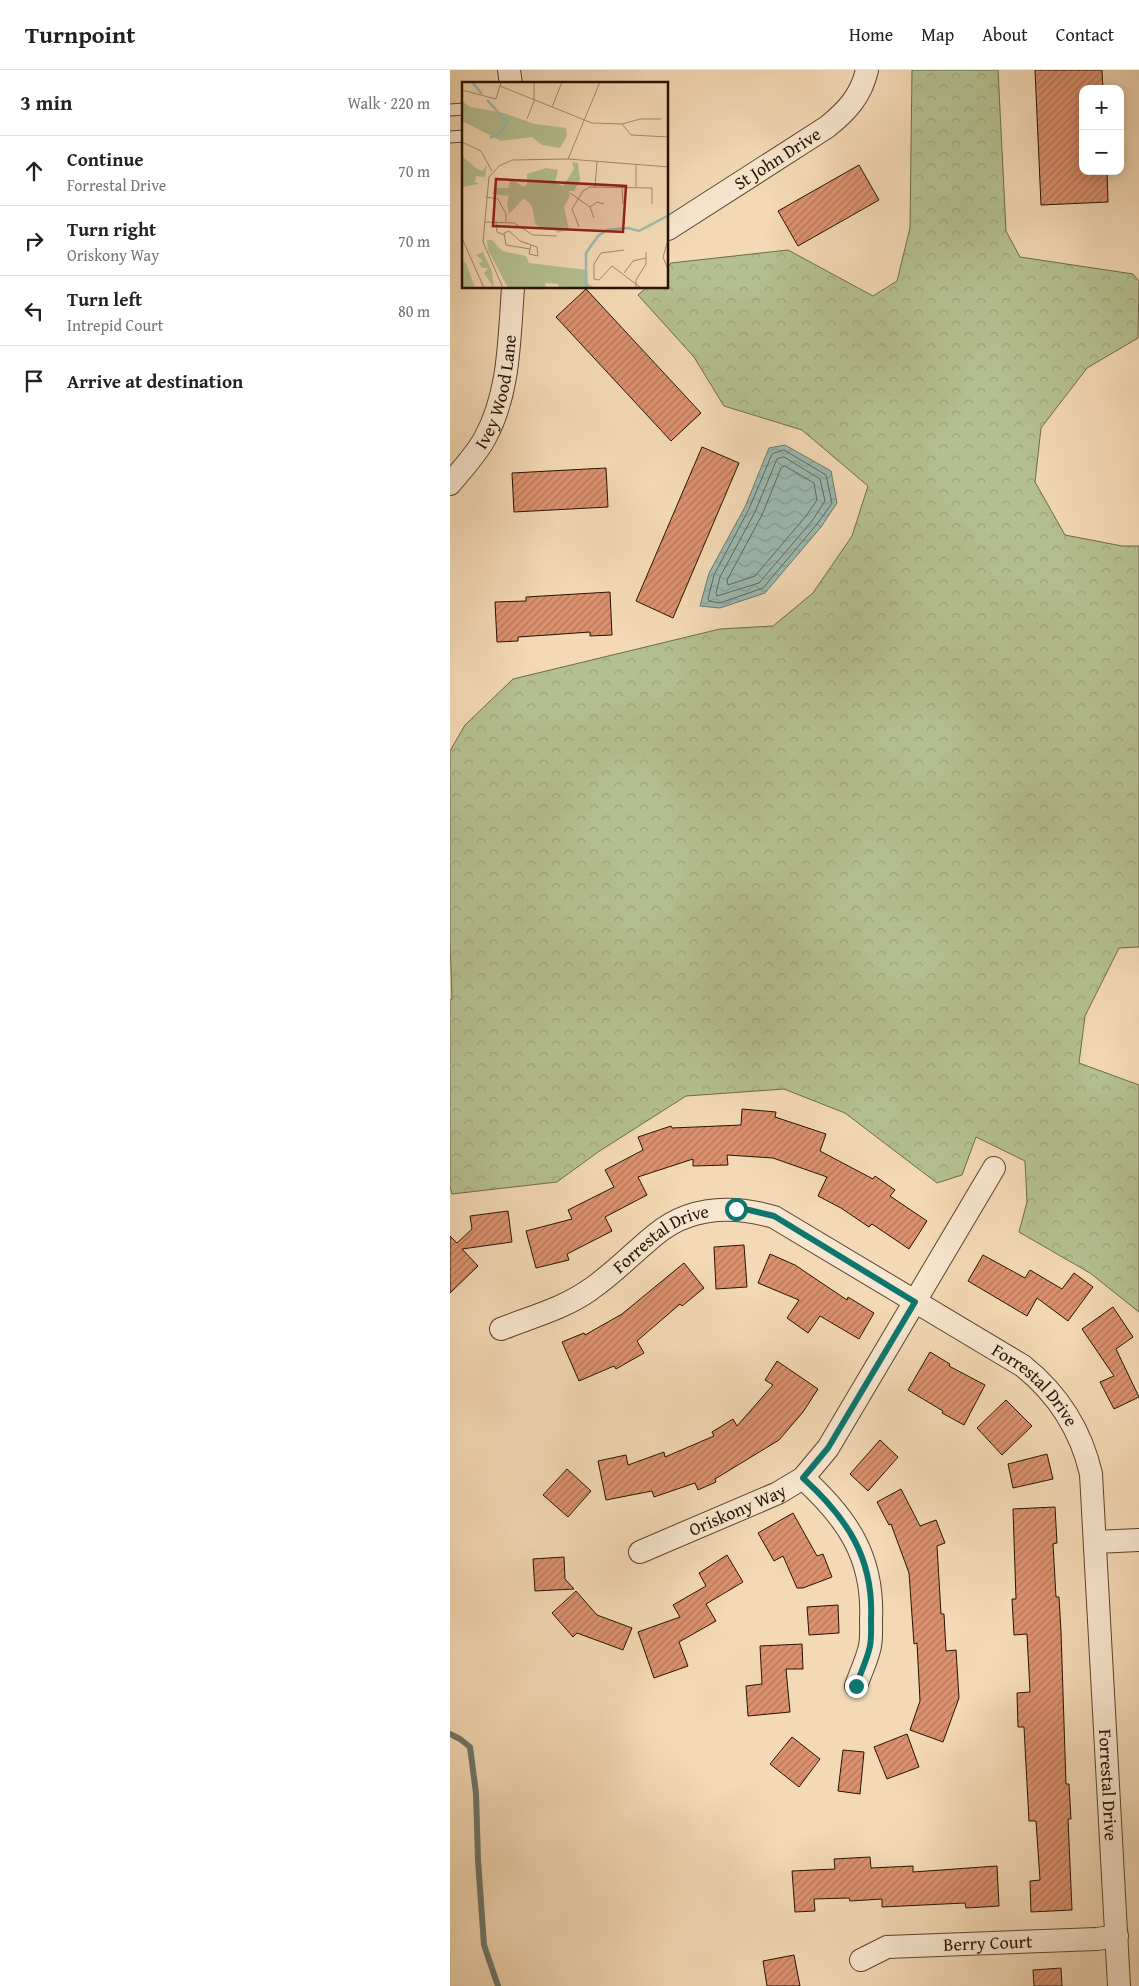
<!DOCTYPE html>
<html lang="en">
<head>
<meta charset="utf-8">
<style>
  body { margin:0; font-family:"Gentium Book Plus",serif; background:#f6f6f6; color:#222 }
  .controls { position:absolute; right:15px; top:15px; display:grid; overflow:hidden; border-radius:10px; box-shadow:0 2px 12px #0003 }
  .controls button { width:45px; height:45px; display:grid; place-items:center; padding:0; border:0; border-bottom:1px solid #e0e0e0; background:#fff; color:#222; font:25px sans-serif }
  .stop { position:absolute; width:15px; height:15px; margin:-11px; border:4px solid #0f766e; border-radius:50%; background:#fff }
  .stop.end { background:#0f766e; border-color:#fff; box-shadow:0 1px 5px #0008 }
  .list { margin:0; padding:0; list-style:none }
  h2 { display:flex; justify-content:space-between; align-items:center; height:65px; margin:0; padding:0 20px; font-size:21px }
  h2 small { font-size:16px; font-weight:400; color:#767676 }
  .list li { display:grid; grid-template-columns:32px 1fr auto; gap:15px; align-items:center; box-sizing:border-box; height:70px; padding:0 20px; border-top:1px solid #e0e0e0 }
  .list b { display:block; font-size:19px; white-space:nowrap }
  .list p { margin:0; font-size:16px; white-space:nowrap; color:#767676 }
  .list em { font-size:16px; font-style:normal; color:#767676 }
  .icon { flex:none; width:28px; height:28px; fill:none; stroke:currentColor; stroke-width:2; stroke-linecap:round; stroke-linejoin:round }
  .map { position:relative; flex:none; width:689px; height:1916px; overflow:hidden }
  header { display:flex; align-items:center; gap:30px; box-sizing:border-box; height:70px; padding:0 25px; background:#fff; border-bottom:1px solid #e0e0e0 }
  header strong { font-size:24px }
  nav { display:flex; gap:28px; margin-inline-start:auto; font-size:18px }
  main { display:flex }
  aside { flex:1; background:#fff }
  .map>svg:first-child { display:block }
</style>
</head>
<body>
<header>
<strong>Turnpoint</strong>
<nav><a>Home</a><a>Map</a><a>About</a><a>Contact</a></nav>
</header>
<main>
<aside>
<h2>3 min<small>Walk · 220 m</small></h2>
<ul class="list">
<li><svg class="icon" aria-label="ahead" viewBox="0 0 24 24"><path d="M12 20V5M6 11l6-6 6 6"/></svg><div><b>Continue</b><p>Forrestal Drive</p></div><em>70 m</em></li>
<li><svg class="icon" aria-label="right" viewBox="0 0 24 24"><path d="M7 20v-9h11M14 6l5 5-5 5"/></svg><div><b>Turn right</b><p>Oriskony Way</p></div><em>70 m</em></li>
<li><svg class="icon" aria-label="left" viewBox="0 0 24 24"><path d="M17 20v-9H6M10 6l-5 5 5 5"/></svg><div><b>Turn left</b><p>Intrepid Court</p></div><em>80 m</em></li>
<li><svg class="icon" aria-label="arrive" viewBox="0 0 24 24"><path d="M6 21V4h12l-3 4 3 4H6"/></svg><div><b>Arrive at destination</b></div></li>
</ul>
</aside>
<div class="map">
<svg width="689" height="1916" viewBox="0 0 689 1916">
  <defs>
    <pattern id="forest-crowns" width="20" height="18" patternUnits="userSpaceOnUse" patternTransform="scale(1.25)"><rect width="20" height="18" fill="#b5c092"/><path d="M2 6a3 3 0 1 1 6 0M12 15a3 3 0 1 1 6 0" fill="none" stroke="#9ca47c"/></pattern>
    <pattern id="water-waves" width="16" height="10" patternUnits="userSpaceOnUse" patternTransform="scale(1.25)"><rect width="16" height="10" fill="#9bbab1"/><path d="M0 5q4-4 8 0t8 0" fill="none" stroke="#869f96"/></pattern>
    <pattern id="building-hatch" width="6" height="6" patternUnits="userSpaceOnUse" patternTransform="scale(1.25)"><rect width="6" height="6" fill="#dc916f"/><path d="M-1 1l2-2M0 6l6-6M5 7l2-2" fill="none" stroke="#b27559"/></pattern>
  </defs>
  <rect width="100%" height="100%" fill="#f3d9b5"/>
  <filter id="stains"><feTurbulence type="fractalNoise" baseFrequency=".004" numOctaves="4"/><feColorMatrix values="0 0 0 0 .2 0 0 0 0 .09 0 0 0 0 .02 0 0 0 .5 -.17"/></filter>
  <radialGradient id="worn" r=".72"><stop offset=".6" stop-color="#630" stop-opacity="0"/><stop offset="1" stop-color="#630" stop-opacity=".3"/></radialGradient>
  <path fill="url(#forest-crowns)" stroke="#6e6a49" d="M 462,0 L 548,0 L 556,161 L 570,187 L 683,204 L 689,211 L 688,268 L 637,298 L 591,358 L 585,412 L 615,465 L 672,476 L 689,476 L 689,877 L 669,878 L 635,946 L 629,993 L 689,1015 L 689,1242 L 640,1203 L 569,1162 L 577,1132 L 575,1091 L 526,1067 L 512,1105 L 487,1113 L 395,1043 L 334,1019 L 236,1026 L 148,1082 L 107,1112 L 2,1124 L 0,1117 L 0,930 L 2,929 L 0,872 L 0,681 L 15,655 L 63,609 L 270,559 L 323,556 L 363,523 L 402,466 L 418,416 L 352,360 L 274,336 L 244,287 L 188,225 L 196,218 L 218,218 L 218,196 L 221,193 L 338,180 L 423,226 L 447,211 L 460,158 Z"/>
  <path fill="url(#water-waves)" stroke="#6d776a" d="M 335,375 L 381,401 L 387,433 L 371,457 L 315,523 L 270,538 L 250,536 L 259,503 L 295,437 L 319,378 Z"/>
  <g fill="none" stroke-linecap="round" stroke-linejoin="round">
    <path stroke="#626658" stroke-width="1" d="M 334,380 L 376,405 L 382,433 L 367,454 L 313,518 L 270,533 L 259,531 L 258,529 L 264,505 L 299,439 L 322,384 Z
      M 334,387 L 370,409 L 375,431 L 362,451 L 309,513 L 267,526 L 266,523 L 270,507 L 305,442 L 327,389 Z
      M 335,396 L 364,413 L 367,430 L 356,446 L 305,506 L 278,515 L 277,510 L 312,445 L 331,398 Z"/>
    <path stroke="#6d776a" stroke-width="6" d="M 0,1664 L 10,1669 L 20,1677 L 26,1723 L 28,1790 L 34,1875 L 48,1916"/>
  </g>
  <path fill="url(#building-hatch)" stroke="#281300" d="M 585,0 L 652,0 L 653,19 L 633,19 L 633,101 L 657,101 L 658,132 L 591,135 Z
    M 409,95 L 429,130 L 348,176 L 328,141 Z
    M 136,219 L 251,343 L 221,371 L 106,247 Z
    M 252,377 L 289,393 L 223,548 L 186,531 Z
    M 156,398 L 158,437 L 64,442 L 62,403 Z
    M 160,522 L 162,565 L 140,566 L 140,562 L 98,565 L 68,567 L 68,571 L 47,572 L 45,532 L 76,531 L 76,527 Z
    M 292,1039 L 326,1042 L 325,1047 L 376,1064 L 370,1081 L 423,1109 L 425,1106 L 445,1120 L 440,1126 L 477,1151 L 459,1179 L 422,1154 L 419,1157 L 391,1138 L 368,1126 L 377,1107 L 323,1088 L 277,1085 L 278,1095 L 243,1096 L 243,1089 L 188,1107 L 197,1125 L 155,1147 L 162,1161 L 117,1184 L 119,1190 L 86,1198 L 76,1161 L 122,1149 L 118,1140 L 164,1117 L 155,1100 L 193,1080 L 188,1067 L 221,1056 L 222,1058 L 291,1055 Z
    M 58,1141 L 62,1172 L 12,1179 L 28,1196 L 0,1223 L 0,1166 L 7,1173 L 22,1159 L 20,1146 Z
    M 294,1175 L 297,1217 L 266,1219 L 264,1177 Z
    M 320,1184 L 345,1195 L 397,1230 L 398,1227 L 424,1243 L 409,1269 L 370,1246 L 358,1263 L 337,1248 L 349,1230 L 308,1213 Z
    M 533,1185 L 575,1208 L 580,1200 L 612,1219 L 624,1203 L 643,1217 L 618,1251 L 587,1228 L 577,1246 L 518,1211 Z
    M 234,1193 L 254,1218 L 232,1236 L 230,1234 L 187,1271 L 194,1283 L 166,1299 L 164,1296 L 129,1311 L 112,1272 L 134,1263 L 135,1265 L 172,1244 Z
    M 663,1237 L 683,1267 L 666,1279 L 689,1327 L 664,1339 L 650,1312 L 664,1306 L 632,1259 Z
    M 480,1282 L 500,1294 L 499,1296 L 535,1315 L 514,1355 L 492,1343 L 493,1341 L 458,1320 Z
    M 327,1291 L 368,1319 L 353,1342 L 329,1370 L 265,1409 L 266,1412 L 248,1420 L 245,1413 L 204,1427 L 202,1421 L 156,1430 L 148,1391 L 176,1385 L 178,1395 L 214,1382 L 215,1387 L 264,1366 L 262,1362 L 283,1349 L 287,1356 L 323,1315 L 315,1310 Z
    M 556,1330 L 582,1356 L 552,1385 L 527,1358 Z
    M 430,1370 L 448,1387 L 418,1421 L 400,1404 Z
    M 597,1384 L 603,1409 L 563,1418 L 558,1394 Z
    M 117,1399 L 141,1421 L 118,1447 L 93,1425 Z
    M 451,1419 L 470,1456 L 486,1450 L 495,1473 L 487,1476 L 491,1544 L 494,1544 L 496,1581 L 506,1580 L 509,1628 L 493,1672 L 460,1660 L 470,1631 L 467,1573 L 464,1574 L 459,1503 L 441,1454 L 439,1455 L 427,1432 Z
    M 605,1437 L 607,1473 L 603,1474 L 606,1527 L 609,1527 L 611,1562 L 616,1714 L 619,1714 L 621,1749 L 618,1749 L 622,1840 L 581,1842 L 580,1811 L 590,1810 L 586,1751 L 579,1751 L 574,1657 L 568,1657 L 567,1623 L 580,1622 L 577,1564 L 564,1565 L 562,1529 L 566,1529 L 563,1439 Z
    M 343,1443 L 367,1486 L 373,1484 L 382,1507 L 353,1518 L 347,1518 L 333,1486 L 324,1491 L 308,1463 Z
    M 277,1485 L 293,1512 L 256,1534 L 266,1551 L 229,1572 L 238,1596 L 204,1608 L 188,1562 L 230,1547 L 223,1535 L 256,1516 L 249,1503 Z
    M 114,1487 L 115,1509 L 124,1519 L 85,1521 L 83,1489 Z
    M 126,1521 L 147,1545 L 182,1558 L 173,1580 L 127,1563 L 123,1567 L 102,1543 Z
    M 388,1535 L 389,1563 L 359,1565 L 357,1537 Z
    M 352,1574 L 353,1599 L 336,1599 L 340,1642 L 298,1646 L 296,1616 L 312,1614 L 310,1576 Z
    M 457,1664 L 469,1697 L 437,1709 L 424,1677 Z
    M 342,1667 L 370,1689 L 349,1717 L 320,1694 Z
    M 393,1680 L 414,1682 L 410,1724 L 388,1721 Z
    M 420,1787 L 421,1798 L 463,1796 L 463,1802 L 547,1796 L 549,1836 L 516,1838 L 515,1833 L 432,1837 L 432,1829 L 400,1831 L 399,1828 L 364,1829 L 365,1841 L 345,1842 L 342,1801 L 385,1799 L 384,1789 Z
    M 344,1885 L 350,1916 L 317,1916 L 313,1891 Z
    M 611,1898 L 612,1916 L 584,1916 L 583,1900 Z"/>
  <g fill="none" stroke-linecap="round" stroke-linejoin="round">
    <defs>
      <path id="service" d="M 0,40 L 14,39
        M 0,67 L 14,66"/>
      <g id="minor">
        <path d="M 59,0 L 61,14"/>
        <path id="s1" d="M 218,159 L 377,57 C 397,41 411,26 417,0"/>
        <path id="s2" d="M 0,414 C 12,399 26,385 35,368 C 60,322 59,269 63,218"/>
        <path id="s3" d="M 51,1259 C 81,1247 115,1238 141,1219 C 164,1203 183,1183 205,1165 C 240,1136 282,1135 324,1147 L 573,1296 C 609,1325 631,1360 641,1404 L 669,1916"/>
        <path d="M 353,1408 C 397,1448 424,1487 421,1550 C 421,1559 422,1571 419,1580 C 416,1592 410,1604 406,1616"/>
        <path d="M 645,1472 L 689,1470"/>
        <path id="s4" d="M 190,1482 L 328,1423 L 353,1408 L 378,1378 L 544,1098"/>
        <path id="s5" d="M 411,1890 L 437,1877 L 647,1869 L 667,1866"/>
      </g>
    </defs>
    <use href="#service" stroke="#5b442d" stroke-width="13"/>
    <use href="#minor" stroke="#5b442d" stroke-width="24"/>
    <use href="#service" stroke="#f7e6cf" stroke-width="11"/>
    <use href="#minor" stroke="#f7e6cf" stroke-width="22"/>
  </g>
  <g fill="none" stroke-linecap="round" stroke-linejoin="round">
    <path stroke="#0f766e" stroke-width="6" d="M 286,1139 L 299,1140 L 324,1146 L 465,1232 L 378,1378 L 353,1408 C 397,1448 424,1488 421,1550 C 421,1559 422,1571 419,1580 C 416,1592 410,1604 406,1616"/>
  </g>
  <g text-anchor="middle" stroke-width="4" stroke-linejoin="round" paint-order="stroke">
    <g font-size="18" fill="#281300" stroke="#f7e6cf">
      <text dy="6" stroke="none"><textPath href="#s1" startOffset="130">St John Drive</textPath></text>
      <text dy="6" stroke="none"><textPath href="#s2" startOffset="106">Ivey Wood Lane</textPath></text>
      <text dy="6" stroke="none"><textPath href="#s3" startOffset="186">Forrestal Drive</textPath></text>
      <text dy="6" stroke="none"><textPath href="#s3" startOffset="620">Forrestal Drive</textPath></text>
      <text dy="6" stroke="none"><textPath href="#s4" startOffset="106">Oriskony Way</textPath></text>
      <text dy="6" stroke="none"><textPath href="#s3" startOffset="1040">Forrestal Drive</textPath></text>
      <text dy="6" stroke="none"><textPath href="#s5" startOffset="130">Berry Court</textPath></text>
    </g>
  </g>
  <g transform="translate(12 12)">
    <rect width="206" height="206" fill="#f3d9b5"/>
    <path d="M 0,13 L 0,19 L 8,25 L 42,31 L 73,42 L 104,46 L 105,54 L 98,66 L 80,63 L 70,55 L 39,59 L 0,39 ZM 0,74 L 15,87 L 21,89 L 25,82 L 23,95 L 14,94 L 13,100 L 17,102 L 0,105 ZM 110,80 L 116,81 L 118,98 L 112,109 L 107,109 L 108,114 L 102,125 L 107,147 L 95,151 L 94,147 L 78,146 L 73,141 L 70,124 L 64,118 L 61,117 L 47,132 L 45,121 L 47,114 L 30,112 L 32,106 L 46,106 L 49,97 L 61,105 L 65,103 L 65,92 L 84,86 L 96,88 L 93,101 L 101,104 L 112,87 ZM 25,158 L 30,158 L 40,169 L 64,174 L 67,181 L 125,188 L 126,202 L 133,206 L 97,206 L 96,202 L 83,201 L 84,206 L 46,206 L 26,168 ZM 21,170 L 30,189 L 32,206 L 22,191 L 26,186 L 20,186 L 17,181 L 21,179 L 14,173 ZM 0,179 L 4,181 L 13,206 L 0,205 Z" fill="#b5c092"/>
    <path fill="none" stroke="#9bbab1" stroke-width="2.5" d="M 10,0 L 20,12M 25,18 L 45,40 L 39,50 L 28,56M 124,206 L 124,171 L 136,154 L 145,148 L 166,146 L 177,149 L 207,133"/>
    <path fill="none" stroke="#a28a6d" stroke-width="1" d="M 38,4 L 130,41 L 160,42 L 178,37 L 199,37M 0,8 L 34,17 L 39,0M 90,25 L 100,0M 65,37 L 72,19 L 72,0M 160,42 L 169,53 L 207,55M 0,60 L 19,69 L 30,89M 106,77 L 207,85M 133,105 L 135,80M 160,105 L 161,122M 174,105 L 174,83M 108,111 L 128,125 L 132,136M 24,115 L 36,117 L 44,132 L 44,140M 128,125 L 135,120 L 142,122M 34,139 L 35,150 L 42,153M 23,140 L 52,141 L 71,153 L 95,154M 117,145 L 110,127 L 121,109 L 128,105 L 190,106 L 190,122M 0,156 L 22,206M 205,161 L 201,175 L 207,190M 68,167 L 44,163 L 42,151 L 47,149 L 58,159 L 75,165 L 76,174 L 67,172 L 69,163M 162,168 L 139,171 L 132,182 L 132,197 L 137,198 L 150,184 L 179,206M 162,191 L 171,179 L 184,176M 41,206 L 21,160 L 27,95 L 37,84 L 50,78 L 106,77 L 138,0M 174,206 L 174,198 L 184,182 L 184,170"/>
    <path fill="#8f2418" fill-opacity="0.15" stroke="#8f2418" stroke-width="2.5" d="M 34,97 L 164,104 L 161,150 L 31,144 Z"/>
    <rect width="206" height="206" fill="none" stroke="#281300" stroke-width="2.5"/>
  </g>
  <rect width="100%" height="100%" filter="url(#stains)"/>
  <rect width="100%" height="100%" fill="url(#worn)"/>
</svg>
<div class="controls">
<button>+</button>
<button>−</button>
</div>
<div class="stop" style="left:286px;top:1139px"></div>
<div class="stop end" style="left:406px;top:1616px"></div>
</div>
</main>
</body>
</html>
